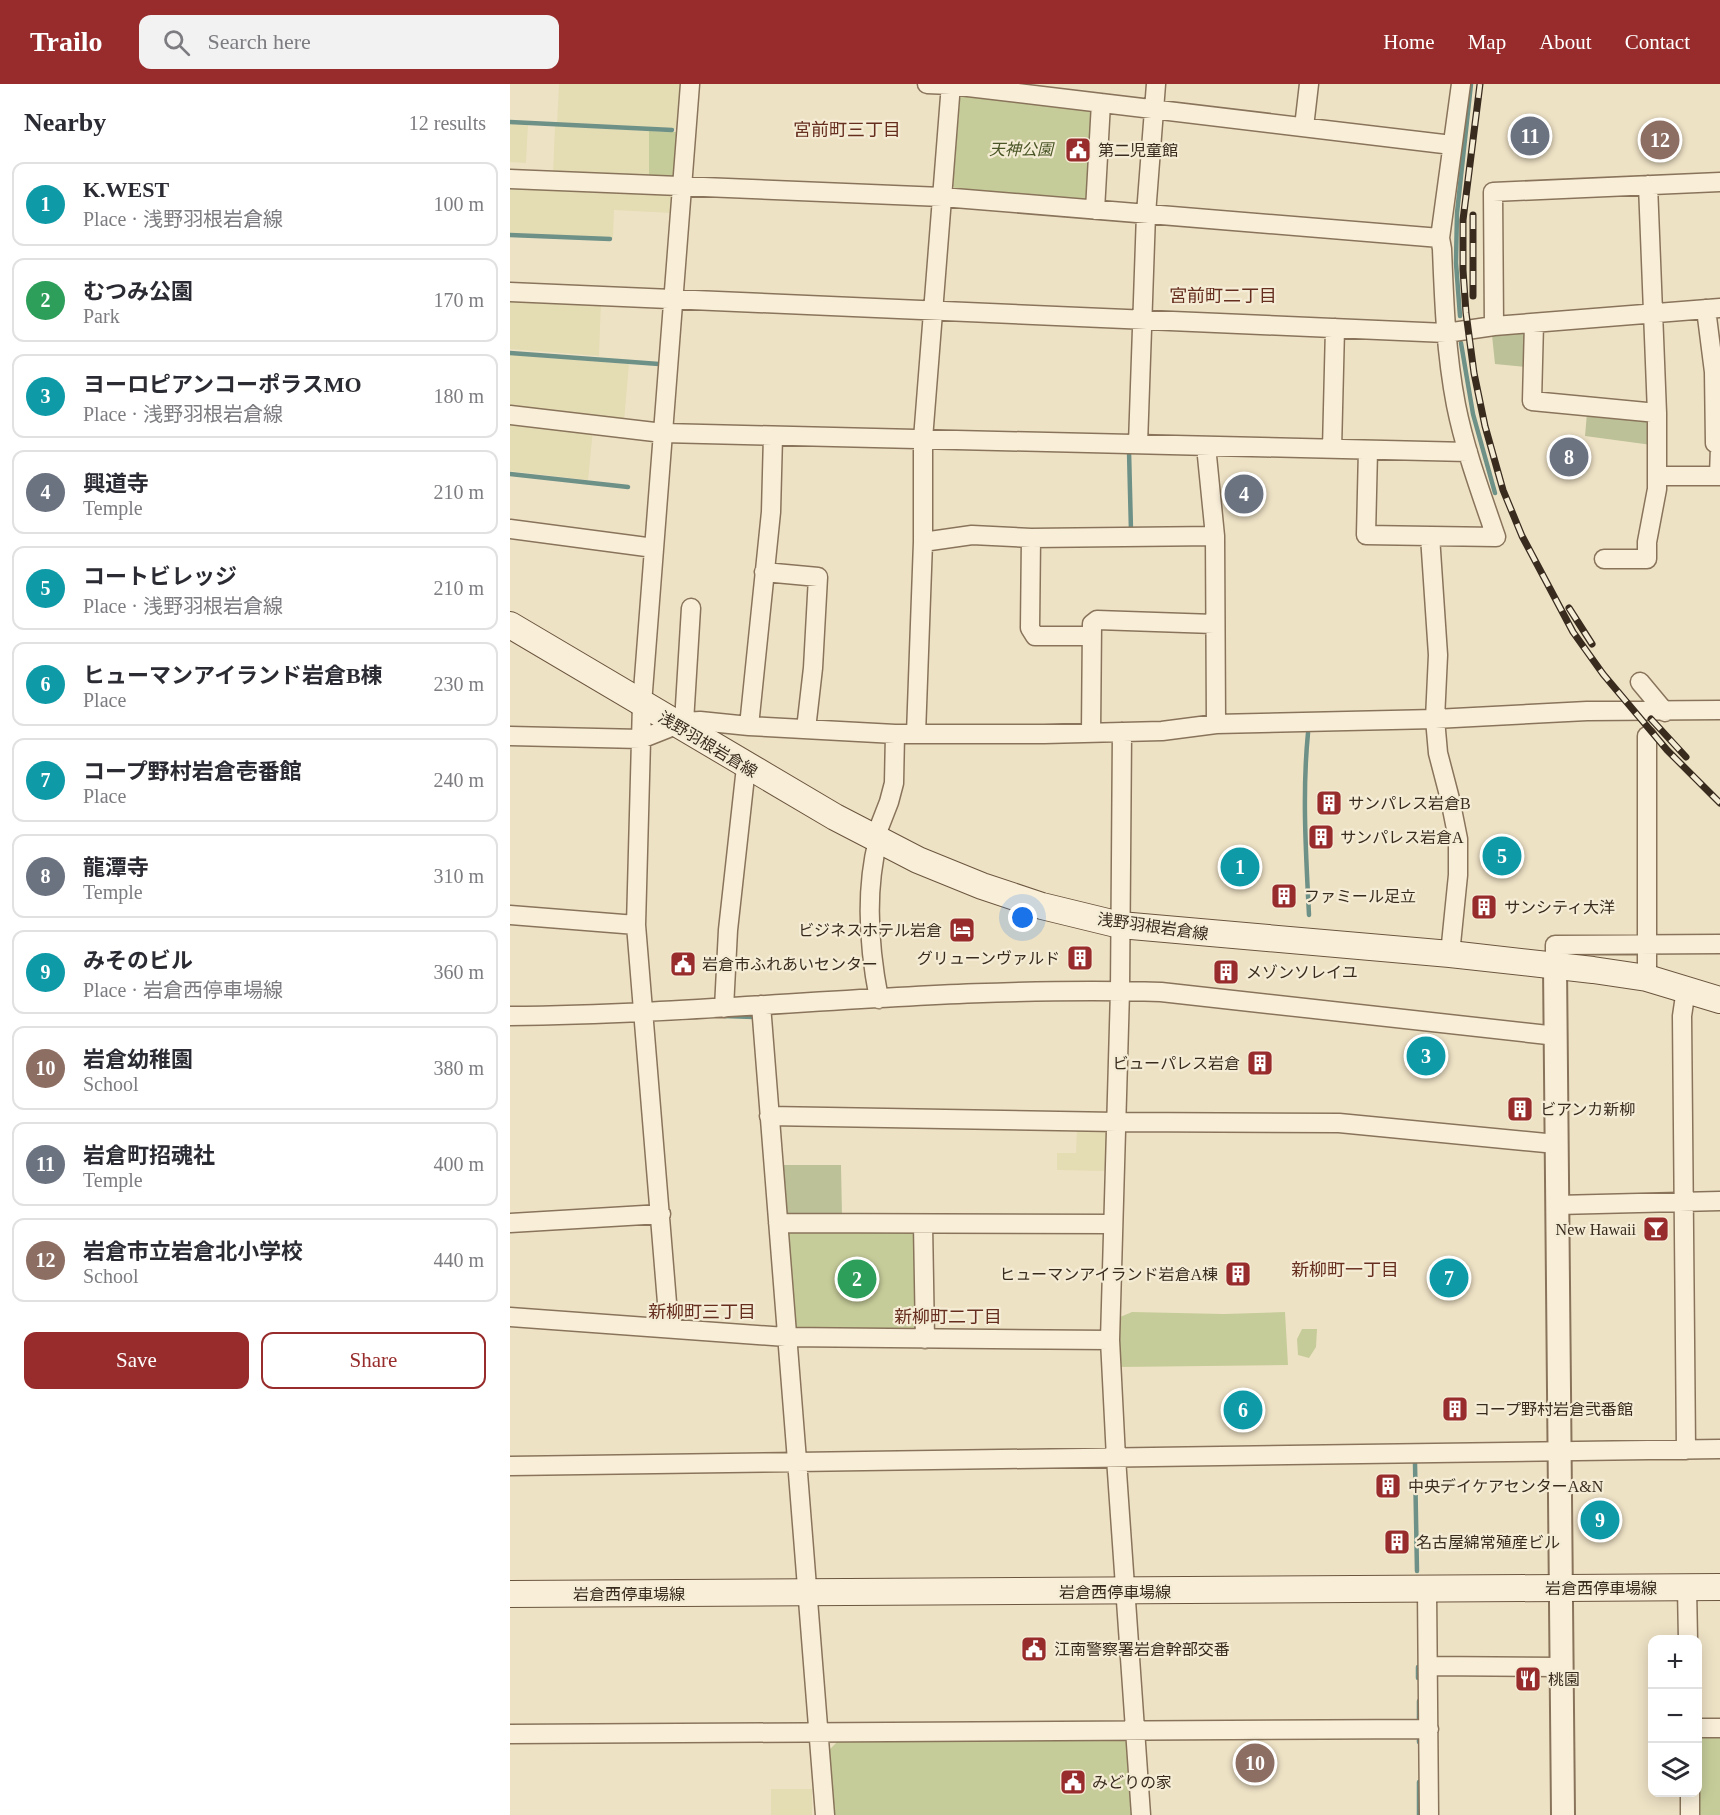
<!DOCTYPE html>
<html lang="en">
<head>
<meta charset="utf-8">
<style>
  body { margin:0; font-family:"Times New Roman","Noto Sans JP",serif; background:#f2f2f3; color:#2b2b33 }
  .controls { position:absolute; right:18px; bottom:18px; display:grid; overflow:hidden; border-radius:12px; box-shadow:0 3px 15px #0003 }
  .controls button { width:54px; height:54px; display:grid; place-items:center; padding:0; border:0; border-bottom:2px solid #e1e1e2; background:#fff; color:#2b2b33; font:30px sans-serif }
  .you { position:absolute; left:513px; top:834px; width:21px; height:21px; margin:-15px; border:4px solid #fff; border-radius:50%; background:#1a73e8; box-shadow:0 0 0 9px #1a73e833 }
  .badge { display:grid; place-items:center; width:39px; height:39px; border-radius:50%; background:#982c2c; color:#fff; font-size:20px; font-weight:700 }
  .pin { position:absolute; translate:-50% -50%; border:3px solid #fff; box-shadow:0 2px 6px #0006 }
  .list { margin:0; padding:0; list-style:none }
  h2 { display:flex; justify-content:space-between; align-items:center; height:78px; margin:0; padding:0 24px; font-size:26px }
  h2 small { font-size:20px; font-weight:400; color:#7c7c81 }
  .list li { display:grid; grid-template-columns:39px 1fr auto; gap:18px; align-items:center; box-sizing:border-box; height:84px; margin:0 12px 12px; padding:0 12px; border:2px solid #e1e1e2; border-radius:12px }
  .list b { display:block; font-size:22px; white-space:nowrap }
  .list p { margin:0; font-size:20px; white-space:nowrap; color:#7c7c81 }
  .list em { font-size:20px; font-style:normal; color:#7c7c81 }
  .actions { display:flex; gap:12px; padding:18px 24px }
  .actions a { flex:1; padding:14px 0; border:2px solid #982c2c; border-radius:12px; text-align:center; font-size:21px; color:#982c2c }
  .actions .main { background:#982c2c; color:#fff }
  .icon { flex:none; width:33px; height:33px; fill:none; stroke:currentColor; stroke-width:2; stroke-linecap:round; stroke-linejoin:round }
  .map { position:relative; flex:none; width:1210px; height:1731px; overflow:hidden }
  header { display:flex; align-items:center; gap:36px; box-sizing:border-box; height:84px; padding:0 30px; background:#982c2c; color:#fff }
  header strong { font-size:28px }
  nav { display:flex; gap:33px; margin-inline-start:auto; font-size:21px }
  .search { width:420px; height:54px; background:#f2f2f3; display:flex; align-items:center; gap:15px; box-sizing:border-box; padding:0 21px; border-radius:12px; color:#7c7c81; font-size:22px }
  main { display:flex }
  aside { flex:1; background:#fff }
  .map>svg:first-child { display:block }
</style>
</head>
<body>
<header>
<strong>Trailo</strong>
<div class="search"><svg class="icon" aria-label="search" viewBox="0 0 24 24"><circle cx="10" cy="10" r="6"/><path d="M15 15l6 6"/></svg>Search here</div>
<nav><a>Home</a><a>Map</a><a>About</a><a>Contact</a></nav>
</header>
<main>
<aside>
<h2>Nearby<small>12 results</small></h2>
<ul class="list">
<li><span class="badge" style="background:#0f9aa8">1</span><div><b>K.WEST</b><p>Place · 浅野羽根岩倉線</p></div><em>100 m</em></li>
<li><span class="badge" style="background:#2e9e5b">2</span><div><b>むつみ公園</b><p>Park</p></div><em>170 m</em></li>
<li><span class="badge" style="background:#0f9aa8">3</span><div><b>ヨーロピアンコーポラスMO</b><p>Place · 浅野羽根岩倉線</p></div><em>180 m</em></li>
<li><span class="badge" style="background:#6b7280">4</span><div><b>興道寺</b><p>Temple</p></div><em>210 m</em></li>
<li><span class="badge" style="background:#0f9aa8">5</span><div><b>コートビレッジ</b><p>Place · 浅野羽根岩倉線</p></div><em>210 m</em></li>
<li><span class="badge" style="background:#0f9aa8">6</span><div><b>ヒューマンアイランド岩倉B棟</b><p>Place</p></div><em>230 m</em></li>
<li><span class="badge" style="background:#0f9aa8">7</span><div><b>コープ野村岩倉壱番館</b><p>Place</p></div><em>240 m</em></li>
<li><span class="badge" style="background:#6b7280">8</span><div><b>龍潭寺</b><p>Temple</p></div><em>310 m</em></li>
<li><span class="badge" style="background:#0f9aa8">9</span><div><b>みそのビル</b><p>Place · 岩倉西停車場線</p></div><em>360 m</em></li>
<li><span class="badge" style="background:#8d6e63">10</span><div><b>岩倉幼稚園</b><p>School</p></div><em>380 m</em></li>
<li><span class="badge" style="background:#6b7280">11</span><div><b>岩倉町招魂社</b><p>Temple</p></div><em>400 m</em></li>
<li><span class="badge" style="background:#8d6e63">12</span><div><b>岩倉市立岩倉北小学校</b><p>School</p></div><em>440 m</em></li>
</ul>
<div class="actions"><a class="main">Save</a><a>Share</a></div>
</aside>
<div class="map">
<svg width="1210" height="1731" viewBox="0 0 1210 1731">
  <rect width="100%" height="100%" fill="#eee2c5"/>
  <path fill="#e4dcb3" d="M 49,0 L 170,0 L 168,45 L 47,40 Z
    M 0,39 L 18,40 L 16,79 L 0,78 Z
    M 45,42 L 139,47 L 139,95 L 43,90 Z
    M 0,101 L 164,111 L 162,129 L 104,126 L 103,154 L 0,149 Z
    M 0,213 L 91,217 L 89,272 L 0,265 Z
    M 0,271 L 119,280 L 114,337 L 0,325 Z
    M 0,337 L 83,346 L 78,396 L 0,387 Z
    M 567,1043 L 592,1043 L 597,1049 L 595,1087 L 547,1086 L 547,1069 L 566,1069 Z
    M 261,1705 L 302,1705 L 302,1731 L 261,1731 Z"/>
  <path fill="#c6cc99" d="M 454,10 L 581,25 L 586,30 L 582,113 L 576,118 L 447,108 L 443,102 L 450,14 Z
    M 139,47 L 168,48 L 165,91 L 161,96 L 139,95 Z
    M 409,1144 L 408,1246 L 285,1244 L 278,1148 Z
    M 622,1228 L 714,1230 L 775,1228 L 778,1281 L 609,1283 L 610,1233 Z
    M 792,1245 L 807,1245 L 806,1263 L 799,1274 L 788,1271 L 787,1255 Z
    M 1192,1652 L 1210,1652 L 1210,1731 L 1186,1731 L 1188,1655 Z
    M 609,1654 L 616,1658 L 621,1731 L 321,1731 L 316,1669 L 327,1658 Z"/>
  <path fill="#bcc198" d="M 1014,249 L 1018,256 L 1016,283 L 985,280 L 982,251 Z
    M 1077,329 L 1139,335 L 1142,361 L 1075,352 Z
    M 273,1081 L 331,1081 L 332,1132 L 277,1132 Z"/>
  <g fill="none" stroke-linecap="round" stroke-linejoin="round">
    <path stroke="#6d9087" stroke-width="4.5" d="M 0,38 L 162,46
      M 0,151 L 100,155
      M 950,232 L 946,179 L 947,129 L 961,0
      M 951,259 L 963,330 L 985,409
      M 0,269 L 149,280
      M 619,367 L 621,447
      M 0,390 L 118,403
      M 798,649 C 792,710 796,770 799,831
      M 214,932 L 244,933
      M 905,1379 L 907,1487
      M 908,1583 L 908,1594
      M 909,1617 L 909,1636
      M 909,1656 L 909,1658
      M 909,1698 L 909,1731"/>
    <defs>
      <path id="minor" d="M 417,0 L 441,1 L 942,61
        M 794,43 L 799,0
        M 0,95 L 432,113 L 930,154
        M 585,126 L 591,19
        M 0,208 L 936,249 L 984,242 L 1210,224
        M 1196,225 L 1204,288 L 1205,359 L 1210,363
        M 1024,239 L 1022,317 L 1147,329
        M 984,242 L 983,108 L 1210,98
        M 0,331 L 153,349 L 958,368
        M 628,360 L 636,130 L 646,0
        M 696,362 L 705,452 L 706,640
        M 822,365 L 825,244
        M 858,366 L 856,451 L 986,453 C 971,409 955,366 946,321 C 936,269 934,217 932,165 L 930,154 L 951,0
        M 1147,392 L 1209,392 L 1210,363
        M 0,445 L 144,464
        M 920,452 L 928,571 L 925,635 L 928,669 L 940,715 L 948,755 L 948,791 L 940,870
        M 521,454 L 520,544 L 525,552 L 582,552
        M 413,458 L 462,451 L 521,454 L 705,452
        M 1094,475 L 1137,475 L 1137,458 L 1147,405 L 1147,329 L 1138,101
        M 254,488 L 308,493 L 303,584 L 296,645
        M 1130,598 L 1155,628
        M 174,638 L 181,524
        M 239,642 L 261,428 L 263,352
        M 612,648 L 610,907 L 600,1256 L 606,1374 L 631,1731
        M 581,649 L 582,540 L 587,536 L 704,540
        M 406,650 L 413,458 L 413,355 L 441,0
        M 0,652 L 131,655 L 174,638 L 190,637 L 239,642 L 385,650 L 534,650 L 652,647 L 706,640 L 925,635 L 1077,627 L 1210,626
        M 1137,652 L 1137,894
        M 365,754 L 379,718 L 384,699 L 385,650
        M 368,756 C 355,807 359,864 369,915
        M 0,831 L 126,841
        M 1045,882 L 1045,861 L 1210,860
        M 251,921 L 315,1731
        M 214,924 L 218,846 L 236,683
        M 0,932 C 217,930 434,901 651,908 L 1047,952
        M 259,1032 L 606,1038 L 829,1039 L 1046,1060
        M 1047,1121 L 1210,1117
        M 0,1139 L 151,1130
        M 268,1139 L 602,1140
        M 413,1140 L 415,1255
        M 0,1233 L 276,1253 L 600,1256
        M 159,1243 L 126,841 L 132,620 L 180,0
        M 1176,1366 L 1172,932 L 1176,905
        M 0,1382 L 1210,1365
        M 1177,1504 L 1178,1556
        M 917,1506 L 919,1731
        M 918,1582 L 1050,1583
        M 1188,1644 L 1210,1644
        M 0,1650 L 919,1645
        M 1180,1708 L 1180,1731"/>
      <path id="tertiary" d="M 1045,882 L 1053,1731"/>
      <path id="secondary" d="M 0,541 L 325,733 L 408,776 L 472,802 L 532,822 L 610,841 L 940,870 L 1083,886 L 1137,894 L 1210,916
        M 0,1510 L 1210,1503"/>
    </defs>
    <use href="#minor" stroke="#89745b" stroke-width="21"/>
    <use href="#tertiary" stroke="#89745b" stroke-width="26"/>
    <use href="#secondary" stroke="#6b553e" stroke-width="28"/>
    <use href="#minor" stroke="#f9efd9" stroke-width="18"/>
    <use href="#tertiary" stroke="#f9efd9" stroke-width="22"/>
    <use href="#secondary" stroke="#f9efd9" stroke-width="26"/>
    <defs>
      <path id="rail" d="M 970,0 L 953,136 L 953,186 L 956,229 L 964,289 L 975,342 L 993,406 L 1012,452 L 1063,548 L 1093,590 L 1157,666 L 1210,719
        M 963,131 L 963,212
        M 1059,524 L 1082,560
        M 1141,635 L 1176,673"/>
    </defs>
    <use href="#rail" stroke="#392c1f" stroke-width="7"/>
    <use href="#rail" stroke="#f5ecd5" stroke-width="4.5" stroke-dasharray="14" stroke-linecap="butt"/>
  </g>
  <defs>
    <symbol id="civic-square" viewBox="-11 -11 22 22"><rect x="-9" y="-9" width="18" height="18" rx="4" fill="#982c2c" stroke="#f5ecd5"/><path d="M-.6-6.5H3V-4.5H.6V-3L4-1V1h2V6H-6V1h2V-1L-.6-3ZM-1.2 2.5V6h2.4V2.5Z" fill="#fff"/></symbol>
    <symbol id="building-square" viewBox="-11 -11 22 22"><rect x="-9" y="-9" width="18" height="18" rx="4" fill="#982c2c" stroke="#f5ecd5"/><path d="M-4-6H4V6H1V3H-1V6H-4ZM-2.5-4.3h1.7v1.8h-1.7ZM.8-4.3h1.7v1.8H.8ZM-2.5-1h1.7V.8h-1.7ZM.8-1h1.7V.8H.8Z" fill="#fff"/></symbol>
    <symbol id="hotel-square" viewBox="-11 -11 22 22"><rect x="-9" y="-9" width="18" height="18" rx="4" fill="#982c2c" stroke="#f5ecd5"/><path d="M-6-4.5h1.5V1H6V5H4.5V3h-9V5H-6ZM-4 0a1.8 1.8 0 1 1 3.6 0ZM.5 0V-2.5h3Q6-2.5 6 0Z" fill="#fff"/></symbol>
    <symbol id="bar-square" viewBox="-11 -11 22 22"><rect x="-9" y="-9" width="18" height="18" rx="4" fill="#982c2c" stroke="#f5ecd5"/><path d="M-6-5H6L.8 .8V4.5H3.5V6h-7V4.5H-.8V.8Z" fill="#fff"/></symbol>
    <symbol id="restaurant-square" viewBox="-11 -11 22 22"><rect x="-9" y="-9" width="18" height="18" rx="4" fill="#982c2c" stroke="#f5ecd5"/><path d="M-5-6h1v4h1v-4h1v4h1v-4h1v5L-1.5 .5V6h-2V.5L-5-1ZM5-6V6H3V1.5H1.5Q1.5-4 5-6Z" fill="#fff"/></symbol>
  </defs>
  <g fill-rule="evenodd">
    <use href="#civic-square" x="553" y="51" width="30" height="30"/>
    <use href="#building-square" x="804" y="704" width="30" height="30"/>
    <use href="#building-square" x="796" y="738" width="30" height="30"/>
    <use href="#building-square" x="759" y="797" width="30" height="30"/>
    <use href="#building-square" x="959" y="808" width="30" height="30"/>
    <use href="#hotel-square" x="437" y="831" width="30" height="30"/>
    <use href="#building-square" x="555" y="859" width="30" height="30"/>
    <use href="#civic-square" x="158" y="865" width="30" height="30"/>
    <use href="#building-square" x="701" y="873" width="30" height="30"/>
    <use href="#building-square" x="735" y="964" width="30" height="30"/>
    <use href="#building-square" x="995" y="1010" width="30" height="30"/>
    <use href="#bar-square" x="1131" y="1130" width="30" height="30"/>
    <use href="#building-square" x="713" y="1175" width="30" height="30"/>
    <use href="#building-square" x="930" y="1310" width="30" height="30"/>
    <use href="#building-square" x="863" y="1387" width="30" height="30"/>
    <use href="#building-square" x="872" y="1443" width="30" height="30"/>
    <use href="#civic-square" x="509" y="1550" width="30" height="30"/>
    <use href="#restaurant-square" x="1003" y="1580" width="30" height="30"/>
    <use href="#civic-square" x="548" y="1683" width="30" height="30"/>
  </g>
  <g text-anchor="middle" stroke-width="4.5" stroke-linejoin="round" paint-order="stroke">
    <g font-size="16" font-style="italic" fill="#4a5626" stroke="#f5ecd5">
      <text x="511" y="71">天神公園</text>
    </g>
    <g font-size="16" fill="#392c1f" stroke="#f5ecd5" text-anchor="start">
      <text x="588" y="72">第二児童館</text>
      <text x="838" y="725">サンパレス岩倉B</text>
      <text x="830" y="759">サンパレス岩倉A</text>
      <text x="794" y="818">ファミール足立</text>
      <text x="994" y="829">サンシティ大洋</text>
      <text x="432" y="852" text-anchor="end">ビジネスホテル岩倉</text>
      <text x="550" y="880" text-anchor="end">グリューンヴァルド</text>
      <text x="192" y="886">岩倉市ふれあいセンター</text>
      <text x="736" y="894">メゾンソレイユ</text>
      <text x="730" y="985" text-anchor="end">ビューパレス岩倉</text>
      <text x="1030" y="1031">ビアンカ新柳</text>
      <text x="1126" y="1151" text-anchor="end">New Hawaii</text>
      <text x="708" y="1196" text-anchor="end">ヒューマンアイランド岩倉A棟</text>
      <text x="964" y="1331">コープ野村岩倉弐番館</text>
      <text x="898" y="1408">中央デイケアセンターA&amp;N</text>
      <text x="906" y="1464">名古屋綿常殖産ビル</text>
      <text x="544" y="1571">江南警察署岩倉幹部交番</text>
      <text x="1038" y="1601">桃園</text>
      <text x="582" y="1704">みどりの家</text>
    </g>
    <g font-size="16" fill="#392c1f" stroke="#f5ecd5">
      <text transform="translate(198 660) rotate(31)" y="6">浅野羽根岩倉線</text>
      <text transform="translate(643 842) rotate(8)" y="6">浅野羽根岩倉線</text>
      <text x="1091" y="1510">岩倉西停車場線</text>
      <text x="605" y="1514">岩倉西停車場線</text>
      <text x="119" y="1516">岩倉西停車場線</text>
    </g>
    <g font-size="18" fill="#662e1f" stroke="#f5ecd5">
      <text x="337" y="52">宮前町三丁目</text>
      <text x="713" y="218">宮前町二丁目</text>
      <text x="835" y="1192">新柳町一丁目</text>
      <text x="192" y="1234">新柳町三丁目</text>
      <text x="438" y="1239">新柳町二丁目</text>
    </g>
  </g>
</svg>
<div class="controls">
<button>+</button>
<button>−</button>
<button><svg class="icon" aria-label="layers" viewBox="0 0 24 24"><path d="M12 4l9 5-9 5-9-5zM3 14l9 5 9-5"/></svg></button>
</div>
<div class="you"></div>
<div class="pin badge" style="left:730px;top:783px;background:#0f9aa8">1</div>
<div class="pin badge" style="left:347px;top:1195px;background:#2e9e5b">2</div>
<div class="pin badge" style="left:916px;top:972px;background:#0f9aa8">3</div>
<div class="pin badge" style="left:734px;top:410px;background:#6b7280">4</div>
<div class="pin badge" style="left:992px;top:772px;background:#0f9aa8">5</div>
<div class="pin badge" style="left:733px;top:1326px;background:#0f9aa8">6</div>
<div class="pin badge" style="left:939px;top:1194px;background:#0f9aa8">7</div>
<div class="pin badge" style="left:1059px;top:373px;background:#6b7280">8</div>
<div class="pin badge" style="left:1090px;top:1436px;background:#0f9aa8">9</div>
<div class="pin badge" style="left:745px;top:1679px;background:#8d6e63">10</div>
<div class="pin badge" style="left:1020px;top:52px;background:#6b7280">11</div>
<div class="pin badge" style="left:1150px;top:56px;background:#8d6e63">12</div>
</div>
</main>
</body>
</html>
